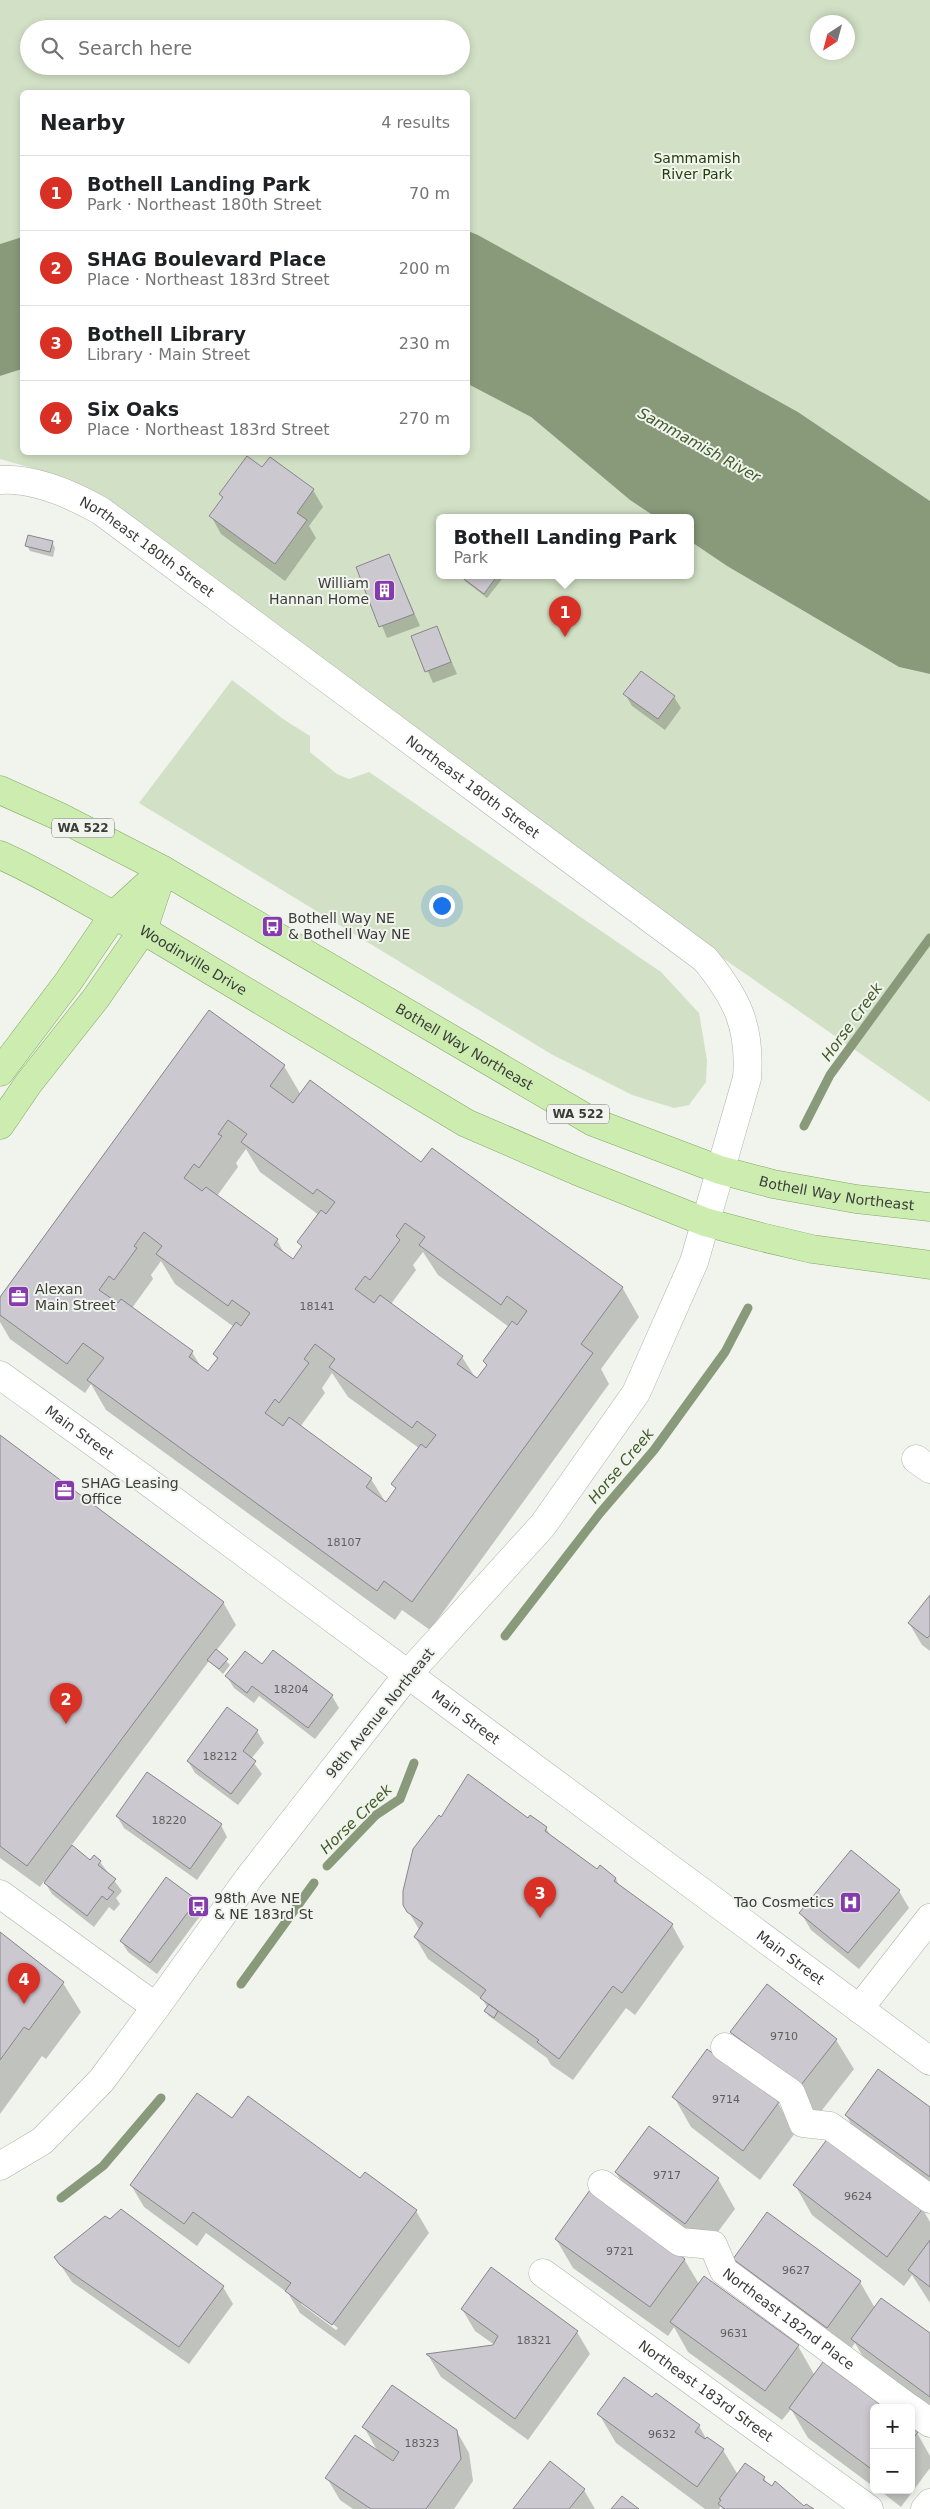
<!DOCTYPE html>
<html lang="en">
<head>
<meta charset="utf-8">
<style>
  body { margin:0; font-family:"DejaVu Sans",sans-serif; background:#f6f6f6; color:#202124 }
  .controls { position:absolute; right:15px; bottom:15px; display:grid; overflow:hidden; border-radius:8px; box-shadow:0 2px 8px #0003 }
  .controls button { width:45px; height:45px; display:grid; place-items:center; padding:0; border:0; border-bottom:1px solid #e0e0e0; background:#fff; color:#202124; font:25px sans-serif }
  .compass { position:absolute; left:810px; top:15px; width:45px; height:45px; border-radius:50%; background:#fff; box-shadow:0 2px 8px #0003; rotate:216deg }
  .you { position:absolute; left:441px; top:905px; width:18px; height:18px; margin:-12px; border:4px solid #fff; border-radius:50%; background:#1a73e8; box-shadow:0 0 0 8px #1a73e833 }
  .badge { display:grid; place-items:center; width:32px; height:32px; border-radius:50%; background:#d93025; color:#fff; font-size:16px; font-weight:700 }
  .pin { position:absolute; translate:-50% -41px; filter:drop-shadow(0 1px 2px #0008) }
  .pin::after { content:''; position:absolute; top:26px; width:18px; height:15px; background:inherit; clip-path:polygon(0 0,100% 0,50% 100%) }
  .popup { position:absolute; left:436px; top:514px; width:258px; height:65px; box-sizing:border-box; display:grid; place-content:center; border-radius:8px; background:#fff; filter:drop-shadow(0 1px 4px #0005); font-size:16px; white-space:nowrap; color:#757577 }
  .popup b { font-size:19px; color:#202124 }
  .popup::after { content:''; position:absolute; left:50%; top:100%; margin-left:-10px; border:10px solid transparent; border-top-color:#fff }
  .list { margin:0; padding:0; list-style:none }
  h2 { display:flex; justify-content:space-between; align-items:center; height:65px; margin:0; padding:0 20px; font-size:21px }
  h2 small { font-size:16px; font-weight:400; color:#757577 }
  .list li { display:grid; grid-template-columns:32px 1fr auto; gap:15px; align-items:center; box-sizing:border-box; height:75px; padding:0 20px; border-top:1px solid #e0e0e0 }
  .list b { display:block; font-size:19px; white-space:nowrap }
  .list p { margin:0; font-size:16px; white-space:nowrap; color:#757577 }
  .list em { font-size:16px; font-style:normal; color:#757577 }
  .icon { flex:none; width:28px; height:28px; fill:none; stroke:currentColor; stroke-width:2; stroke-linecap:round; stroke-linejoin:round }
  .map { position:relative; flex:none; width:930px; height:2509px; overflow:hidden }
  .search { position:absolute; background:#fff; box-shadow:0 2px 8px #0003; left:20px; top:20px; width:450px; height:55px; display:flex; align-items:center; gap:12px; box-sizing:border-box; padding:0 18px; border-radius:28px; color:#757577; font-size:19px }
  .panel { position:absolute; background:#fff; box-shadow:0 2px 8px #0003; left:20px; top:90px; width:450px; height:365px; border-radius:8px }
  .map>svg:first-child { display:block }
</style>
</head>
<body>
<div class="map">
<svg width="930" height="2509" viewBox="0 0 930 2509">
  <rect width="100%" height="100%" fill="#f0f4ed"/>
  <path fill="#d2e1c6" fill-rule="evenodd" d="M 0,0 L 930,0 L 930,501 L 798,412 L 478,235 L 468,231 L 468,92 L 22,92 L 22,237 L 0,244 ZM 818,22 L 848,22 L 848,52 L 818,52 ZM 29,29 L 461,29 L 461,66 L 29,66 Z
    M 22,369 L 22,452 L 468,452 L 468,384 L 531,417 L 630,500 L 657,518 L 440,518 L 440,576 L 690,576 L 690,541 L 727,566 L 899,667 L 930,674 L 930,1102 L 724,959 L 60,476 L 0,459 L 0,376 Z
    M 232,680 L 283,719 L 310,736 L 310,752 L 337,774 L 349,779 L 369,772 L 661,972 L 699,1013 L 707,1060 L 706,1082 L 689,1105 L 674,1108 L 632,1095 L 551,1054 L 139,803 Z"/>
  <path fill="#899a7b" d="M 468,231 L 478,235 L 798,412 L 930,501 L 930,674 L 899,667 L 727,566 L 690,541 L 690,518 L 657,518 L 630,500 L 531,417 L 468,384 Z
    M 22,237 L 22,369 L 0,376 L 0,244 Z"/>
  <path fill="#0003" fill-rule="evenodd" d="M 263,469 L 313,490 L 323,507 L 309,526 L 316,538 L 285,581 L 221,534 L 211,516 L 223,499 L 220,494 Z
    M 52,542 L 55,548 L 53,557 L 30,551 L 27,546 Z
    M 389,555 L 420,626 L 387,638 L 358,568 Z
    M 462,576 L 500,576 L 502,579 L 487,598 L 465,581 Z
    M 437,628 L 457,674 L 433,683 L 413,637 Z
    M 625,694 L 674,697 L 681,708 L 665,730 L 632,706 Z
    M 284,1066 L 301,1095 L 422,1164 L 622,1287 L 639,1317 L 601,1369 L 609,1384 L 430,1630 L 402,1610 L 395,1620 L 106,1410 L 91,1384 L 85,1393 L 10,1339 L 0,1322 L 0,1299 ZM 246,1149 L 260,1172 L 319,1215 L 299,1242 L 302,1248 L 293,1260 L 285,1255 L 277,1240 L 217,1196 L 238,1167 L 236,1163 ZM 423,1252 L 438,1275 L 509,1327 L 484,1361 L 487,1367 L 477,1380 L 462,1357 L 391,1304 L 416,1270 L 413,1265 ZM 161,1261 L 175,1284 L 234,1327 L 214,1354 L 218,1360 L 209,1373 L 201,1367 L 192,1352 L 132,1308 L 153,1279 L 151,1275 ZM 332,1373 L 348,1397 L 419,1448 L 393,1484 L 396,1490 L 386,1503 L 371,1479 L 300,1427 L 325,1393 L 322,1388 Z
    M 0,1436 L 223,1602 L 236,1625 L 216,1651 L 230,1665 L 223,1674 L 209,1661 L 71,1846 L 90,1861 L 100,1862 L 122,1891 L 116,1898 L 120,1904 L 114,1911 L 109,1907 L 94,1927 L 52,1894 L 44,1881 L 40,1887 L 0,1858 Z
    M 930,1597 L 930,1651 L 922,1645 L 909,1623 Z
    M 273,1651 L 332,1696 L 339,1708 L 315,1739 L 259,1696 L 254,1703 L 234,1688 L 227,1677 L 262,1666 Z
    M 257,1731 L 264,1743 L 251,1759 L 262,1774 L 238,1805 L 195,1773 L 188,1761 Z
    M 117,1816 L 221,1825 L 227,1837 L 197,1880 L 124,1828 Z
    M 530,1816 L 546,1828 L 552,1838 L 597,1871 L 616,1879 L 620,1887 L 672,1925 L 684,1947 L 635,2015 L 626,2008 L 573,2080 L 551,2065 L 547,2058 L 489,2016 L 485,2011 L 488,2008 L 482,1999 L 428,1959 L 415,1937 L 420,1931 L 404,1904 Z
    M 899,1891 L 909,1908 L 859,1969 L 811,1930 L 801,1913 Z
    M 196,1901 L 203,1912 L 157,1974 L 128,1952 L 121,1941 Z
    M 0,1934 L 63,1983 L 81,2012 L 46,2059 L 42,2056 L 0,2114 Z
    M 732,2032 L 836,2040 L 854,2069 L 819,2114 L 749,2062 Z
    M 674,2097 L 778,2103 L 795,2133 L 760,2180 L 691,2127 Z
    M 930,2108 L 930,2194 L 863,2145 L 846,2115 Z
    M 232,2120 L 361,2180 L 416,2211 L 429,2233 L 345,2346 L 300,2313 L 288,2293 L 206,2233 L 197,2246 L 144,2207 L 131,2185 ZM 301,2301 L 338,2328 L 336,2330 L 301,2304 Z
    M 616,2173 L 718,2179 L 735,2209 L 702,2253 L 634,2202 Z
    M 795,2185 L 922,2208 L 930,2222 L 930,2303 L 912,2275 L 904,2286 L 812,2215 Z
    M 556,2239 L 684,2259 L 699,2284 L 798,2346 L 815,2376 L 874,2408 L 874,2487 L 808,2438 L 791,2409 L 782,2420 L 688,2352 L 674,2327 L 668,2336 L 573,2268 Z
    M 55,2257 L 223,2287 L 233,2304 L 189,2364 L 72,2282 Z
    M 734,2259 L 860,2282 L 875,2308 L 930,2335 L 930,2413 L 870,2369 L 855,2343 L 845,2357 L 752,2289 Z
    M 491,2269 L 577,2332 L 590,2354 L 528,2440 L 441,2377 L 428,2355 L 496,2346 L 475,2331 L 462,2309 Z
    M 653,2399 L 699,2426 L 707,2440 L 723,2450 L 738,2475 L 764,2478 L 768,2485 L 804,2508 L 812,2509 L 722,2509 L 721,2506 L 719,2509 L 705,2509 L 616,2443 L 599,2414 Z
    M 364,2427 L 456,2430 L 469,2453 L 473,2481 L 454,2509 L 353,2509 L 340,2500 L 327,2478 L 378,2452 Z
    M 911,2429 L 917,2433 L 930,2456 L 930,2468 L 901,2507 L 879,2490 L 911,2490 Z
    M 584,2490 L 595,2509 L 514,2509 Z"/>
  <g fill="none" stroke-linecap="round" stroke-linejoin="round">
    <path stroke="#899a7b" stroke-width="9" d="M 804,1126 L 830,1075 L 930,938
      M 505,1636 L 600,1513 L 654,1450 L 725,1352 L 748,1308
      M 327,1866 L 376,1815 L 400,1799 L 414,1763
      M 241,1984 L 314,1883
      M 61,2198 L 103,2166 L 161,2098"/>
  </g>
  <path fill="#ccc8cf" stroke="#89858c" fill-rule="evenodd" d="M 247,456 L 262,467 L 270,457 L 314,489 L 297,513 L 307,520 L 275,564 L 209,516 L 223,497 L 219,494 Z
    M 28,535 L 53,541 L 50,552 L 25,546 Z
    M 389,554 L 414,614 L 379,627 L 356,567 Z
    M 460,576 L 497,576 L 484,594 Z
    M 437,626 L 451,662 L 425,672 L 411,636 Z
    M 641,671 L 675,696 L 658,719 L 623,694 Z
    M 209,1010 L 285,1065 L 270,1086 L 293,1103 L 310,1080 L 421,1162 L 432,1148 L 623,1287 L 581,1344 L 593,1353 L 412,1602 L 384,1581 L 377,1591 L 87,1380 L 104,1358 L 83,1343 L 67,1364 L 0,1315 L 0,1297 ZM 228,1120 L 247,1134 L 241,1142 L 313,1194 L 317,1189 L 335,1202 L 326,1214 L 321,1210 L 297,1242 L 302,1246 L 293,1259 L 274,1245 L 278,1239 L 206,1187 L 202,1191 L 184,1178 L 194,1164 L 199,1168 L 222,1136 L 218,1134 ZM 405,1223 L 425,1237 L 419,1245 L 501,1305 L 507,1296 L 527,1311 L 517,1325 L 512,1321 L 483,1361 L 487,1365 L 477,1378 L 457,1364 L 463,1356 L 380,1295 L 374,1303 L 355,1289 L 365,1276 L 370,1280 L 400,1240 L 396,1236 ZM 144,1232 L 162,1246 L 156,1254 L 228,1306 L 232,1300 L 250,1313 L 241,1326 L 236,1322 L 213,1354 L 218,1358 L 208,1371 L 189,1357 L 193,1351 L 121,1299 L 118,1303 L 99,1290 L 109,1276 L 114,1280 L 137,1248 L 134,1246 ZM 315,1344 L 335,1359 L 329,1367 L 412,1428 L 417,1421 L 436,1435 L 426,1448 L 421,1444 L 391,1484 L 396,1488 L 386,1502 L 366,1487 L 372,1478 L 289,1417 L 283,1426 L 265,1413 L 275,1399 L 279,1403 L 309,1363 L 304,1359 Z
    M 0,1435 L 224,1602 L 27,1866 L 0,1846 Z
    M 930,1595 L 930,1635 L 927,1638 L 908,1623 Z
    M 216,1649 L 228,1659 L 219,1669 L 207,1660 Z
    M 273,1650 L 333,1695 L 308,1728 L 252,1686 L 247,1693 L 225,1676 L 245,1651 L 262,1664 Z
    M 227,1707 L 258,1730 L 243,1751 L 256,1761 L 231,1794 L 187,1761 Z
    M 147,1772 L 222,1824 L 190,1869 L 116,1816 Z
    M 468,1774 L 528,1818 L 530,1815 L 547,1827 L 545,1831 L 597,1869 L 600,1865 L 616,1878 L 614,1881 L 673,1924 L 622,1993 L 613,1986 L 559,2059 L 537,2042 L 539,2040 L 480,1998 L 486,1990 L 414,1937 L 423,1923 L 407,1912 L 403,1905 L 403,1891 L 413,1849 L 439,1815 L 441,1817 Z
    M 72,1845 L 90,1860 L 94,1855 L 101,1861 L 98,1865 L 116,1879 L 108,1888 L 114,1892 L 107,1900 L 102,1896 L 87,1916 L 44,1883 Z
    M 851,1850 L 900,1890 L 848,1953 L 799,1913 Z
    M 166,1877 L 197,1900 L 150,1963 L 120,1941 Z
    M 0,1932 L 64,1982 L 29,2030 L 24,2027 L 0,2060 Z
    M 767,1984 L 837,2039 L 801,2085 L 730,2032 Z
    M 489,2004 L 498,2011 L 494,2018 L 484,2011 Z
    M 707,2049 L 779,2102 L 743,2151 L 672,2097 Z
    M 878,2069 L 930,2107 L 930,2177 L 845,2115 Z
    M 197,2093 L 232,2118 L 248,2096 L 360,2178 L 365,2172 L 417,2210 L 332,2325 L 285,2291 L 291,2283 L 193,2212 L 184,2224 L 130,2185 Z
    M 649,2126 L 719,2178 L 685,2224 L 615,2172 Z
    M 828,2138 L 923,2208 L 887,2257 L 793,2185 Z
    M 590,2190 L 685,2259 L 650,2307 L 555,2239 Z
    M 121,2209 L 224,2286 L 179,2347 L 60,2265 L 54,2257 L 105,2216 L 110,2219 Z
    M 767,2212 L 861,2281 L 827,2328 L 733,2259 Z
    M 930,2240 L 930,2287 L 908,2270 Z
    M 491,2267 L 578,2331 L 515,2419 L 426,2354 L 493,2345 L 498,2336 L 461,2309 Z
    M 704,2276 L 799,2345 L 765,2391 L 670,2322 Z
    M 881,2298 L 930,2333 L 930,2397 L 851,2339 Z
    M 823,2362 L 885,2408 L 874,2408 L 874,2471 L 789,2408 Z
    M 624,2377 L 652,2397 L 656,2393 L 700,2425 L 695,2432 L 705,2439 L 707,2437 L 724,2449 L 697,2487 L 597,2414 Z
    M 392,2385 L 457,2430 L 461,2459 L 426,2509 L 371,2509 L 325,2478 L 355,2435 L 393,2461 L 399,2452 L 362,2427 Z
    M 911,2427 L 918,2432 L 911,2441 Z
    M 550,2461 L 585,2489 L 569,2509 L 513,2509 Z
    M 745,2463 L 765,2477 L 763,2480 L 772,2486 L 775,2481 L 804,2506 L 806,2504 L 814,2509 L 725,2509 L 718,2504 L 721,2500 L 719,2499 Z
    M 622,2496 L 639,2509 L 611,2509 Z"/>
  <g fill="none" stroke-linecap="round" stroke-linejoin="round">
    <defs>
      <g id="street">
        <path id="s1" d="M 0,480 C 35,478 71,494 101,511 L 705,959 C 737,998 751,1027 747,1078 L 694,1262 L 636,1393 L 543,1525 L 408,1674 L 248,1879 L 156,2007 L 101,2081 L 42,2141 L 0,2166"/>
        <path id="s2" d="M 0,1375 L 143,1478 L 930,2061"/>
        <path d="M 916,1459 L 930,1469"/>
        <path d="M 0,1894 L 156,2007"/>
        <path d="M 859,2009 L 930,1918"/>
        <path d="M 725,2047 L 791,2093 L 803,2123 L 830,2126 L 930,2199"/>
        <path id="s3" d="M 602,2184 L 680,2242 L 713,2245 L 724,2271 L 909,2408"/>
        <path id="s4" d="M 543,2273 L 869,2509"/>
        <path d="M 911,2409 L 930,2423"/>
        <path d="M 925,2509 L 930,2503"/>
      </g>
      <g id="primary">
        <path id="s5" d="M 0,790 L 58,816 L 163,870 L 593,1122 L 720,1170 L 773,1184 L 856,1199 L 930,1207"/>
        <path id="s6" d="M 0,855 C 50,877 94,907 143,930 L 466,1123 L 577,1171 L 705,1222 L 761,1237 L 812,1249 L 930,1265"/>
        <path d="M 0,1072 L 68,982 L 113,916 L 162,871"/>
        <path d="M 0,1125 L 28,1084 L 96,998 L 143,930 L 163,870"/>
      </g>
    </defs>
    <use href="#street" stroke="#aeb2ab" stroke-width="29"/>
    <use href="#primary" stroke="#84a765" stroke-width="29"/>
    <use href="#street" stroke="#fff" stroke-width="28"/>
    <use href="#primary" stroke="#cdedb0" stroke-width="28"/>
  </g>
  <defs>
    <symbol id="building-square" viewBox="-11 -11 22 22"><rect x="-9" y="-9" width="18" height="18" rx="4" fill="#863bac" stroke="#f0f4ed"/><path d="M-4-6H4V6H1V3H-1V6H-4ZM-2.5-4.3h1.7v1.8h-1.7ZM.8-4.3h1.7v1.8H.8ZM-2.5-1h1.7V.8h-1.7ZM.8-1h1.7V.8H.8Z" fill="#fff"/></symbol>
    <symbol id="bus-square" viewBox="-11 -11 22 22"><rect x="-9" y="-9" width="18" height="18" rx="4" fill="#863bac" stroke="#f0f4ed"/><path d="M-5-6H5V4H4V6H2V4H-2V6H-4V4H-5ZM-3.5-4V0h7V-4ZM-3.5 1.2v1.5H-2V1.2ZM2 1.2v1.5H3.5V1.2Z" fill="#fff"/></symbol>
    <symbol id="office-square" viewBox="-11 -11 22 22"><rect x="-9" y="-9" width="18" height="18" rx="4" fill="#863bac" stroke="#f0f4ed"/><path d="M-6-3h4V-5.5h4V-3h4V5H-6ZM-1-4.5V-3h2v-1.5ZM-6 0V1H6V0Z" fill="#fff"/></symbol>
    <symbol id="hospital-square" viewBox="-11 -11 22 22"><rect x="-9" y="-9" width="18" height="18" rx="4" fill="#863bac" stroke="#f0f4ed"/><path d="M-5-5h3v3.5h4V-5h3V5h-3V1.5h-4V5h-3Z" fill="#fff"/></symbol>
  </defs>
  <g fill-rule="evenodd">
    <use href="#building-square" x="372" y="578" width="25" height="25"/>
    <use href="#bus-square" x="260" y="914" width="25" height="25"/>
    <use href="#office-square" x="6" y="1284" width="25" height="25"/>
    <use href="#office-square" x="52" y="1478" width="25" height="25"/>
    <use href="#hospital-square" x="838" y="1890" width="25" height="25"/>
    <use href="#bus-square" x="186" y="1894" width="25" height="25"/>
  </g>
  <g text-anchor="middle" stroke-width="4" stroke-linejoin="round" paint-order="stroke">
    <g font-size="11" fill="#5f5f5f">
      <text x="317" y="1310">18141</text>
      <text x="344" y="1546">18107</text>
      <text x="291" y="1693">18204</text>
      <text x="220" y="1760">18212</text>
      <text x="169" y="1824">18220</text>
      <text x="784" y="2040">9710</text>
      <text x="726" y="2103">9714</text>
      <text x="667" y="2179">9717</text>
      <text x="858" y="2200">9624</text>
      <text x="620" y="2255">9721</text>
      <text x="796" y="2274">9627</text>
      <text x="734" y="2337">9631</text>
      <text x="534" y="2344">18321</text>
      <text x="662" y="2438">9632</text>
      <text x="422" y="2447">18323</text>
    </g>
    <g fill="#f0f4ed" stroke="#717370" stroke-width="1">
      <rect x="52" y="818.5" width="62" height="19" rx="4"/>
      <rect x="547" y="1104.5" width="62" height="19" rx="4"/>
    </g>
    <g font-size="12" font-weight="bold" fill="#3b3c3a">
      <text x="83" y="832">WA 522</text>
      <text x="578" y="1118">WA 522</text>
    </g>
    <g font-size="14" fill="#253d0a" stroke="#f0f4ed">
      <text x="697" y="163">Sammamish<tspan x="697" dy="16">River Park</tspan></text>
    </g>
    <g font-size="14" fill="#3b3c3a" stroke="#f0f4ed">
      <text dy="5" stroke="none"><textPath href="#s1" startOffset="165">Northeast 180th Street</textPath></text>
      <text dy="5" stroke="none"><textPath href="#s1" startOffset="570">Northeast 180th Street</textPath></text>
      <text dy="5" stroke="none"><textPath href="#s6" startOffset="220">Woodinville Drive</textPath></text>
      <text dy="5" stroke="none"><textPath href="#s5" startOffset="531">Bothell Way Northeast</textPath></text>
      <text dy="5" stroke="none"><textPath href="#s5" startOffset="935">Bothell Way Northeast</textPath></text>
      <text dy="5" stroke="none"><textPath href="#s2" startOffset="98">Main Street</textPath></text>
      <text transform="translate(380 1713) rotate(-51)" y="5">98th Avenue Northeast</text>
      <text dy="5" stroke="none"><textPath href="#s2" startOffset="578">Main Street</textPath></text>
      <text dy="5" stroke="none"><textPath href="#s2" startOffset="982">Main Street</textPath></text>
      <text dy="5" stroke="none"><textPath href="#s3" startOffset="239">Northeast 182nd Place</textPath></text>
      <text dy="5" stroke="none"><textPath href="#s4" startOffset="201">Northeast 183rd Street</textPath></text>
    </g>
    <g font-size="14" fill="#3b3c3a" stroke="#f0f4ed" text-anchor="start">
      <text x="369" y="588" text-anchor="end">William<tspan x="369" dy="16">Hannan Home</tspan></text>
      <text x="288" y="923">Bothell Way NE<tspan x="288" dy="16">&amp; Bothell Way NE</tspan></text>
      <text x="35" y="1294">Alexan<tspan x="35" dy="16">Main Street</tspan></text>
      <text x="81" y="1488">SHAG Leasing<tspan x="81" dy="16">Office</tspan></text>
      <text x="214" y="1903">98th Ave NE<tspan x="214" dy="16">&amp; NE 183rd St</tspan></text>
      <text x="834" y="1907" text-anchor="end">Tao Cosmetics</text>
    </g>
    <g font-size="15" font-style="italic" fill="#425b2a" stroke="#f0f4ed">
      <text transform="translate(699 445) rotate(29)" y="5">Sammamish River</text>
      <text transform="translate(852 1022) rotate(-54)" y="5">Horse Creek</text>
      <text transform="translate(621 1466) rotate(-50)" y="5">Horse Creek</text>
      <text transform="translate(356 1819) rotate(-44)" y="5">Horse Creek</text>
    </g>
  </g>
</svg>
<div class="controls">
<button>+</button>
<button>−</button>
</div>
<svg class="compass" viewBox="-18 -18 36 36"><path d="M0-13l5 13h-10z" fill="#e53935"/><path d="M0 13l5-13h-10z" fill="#757577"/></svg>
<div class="you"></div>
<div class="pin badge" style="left:565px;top:637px">1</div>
<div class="popup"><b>Bothell Landing Park</b>Park</div>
<div class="pin badge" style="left:66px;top:1724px">2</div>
<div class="pin badge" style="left:540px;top:1918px">3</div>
<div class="pin badge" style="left:24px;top:2004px">4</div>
<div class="search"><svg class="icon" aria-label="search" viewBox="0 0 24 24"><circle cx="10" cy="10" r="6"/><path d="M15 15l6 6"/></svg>Search here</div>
<section class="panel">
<h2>Nearby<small>4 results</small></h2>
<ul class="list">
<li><span class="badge">1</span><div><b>Bothell Landing Park</b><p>Park · Northeast 180th Street</p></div><em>70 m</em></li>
<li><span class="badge">2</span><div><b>SHAG Boulevard Place</b><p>Place · Northeast 183rd Street</p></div><em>200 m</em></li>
<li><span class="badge">3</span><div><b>Bothell Library</b><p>Library · Main Street</p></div><em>230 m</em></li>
<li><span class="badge">4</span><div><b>Six Oaks</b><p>Place · Northeast 183rd Street</p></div><em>270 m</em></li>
</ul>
</section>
</div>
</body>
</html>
